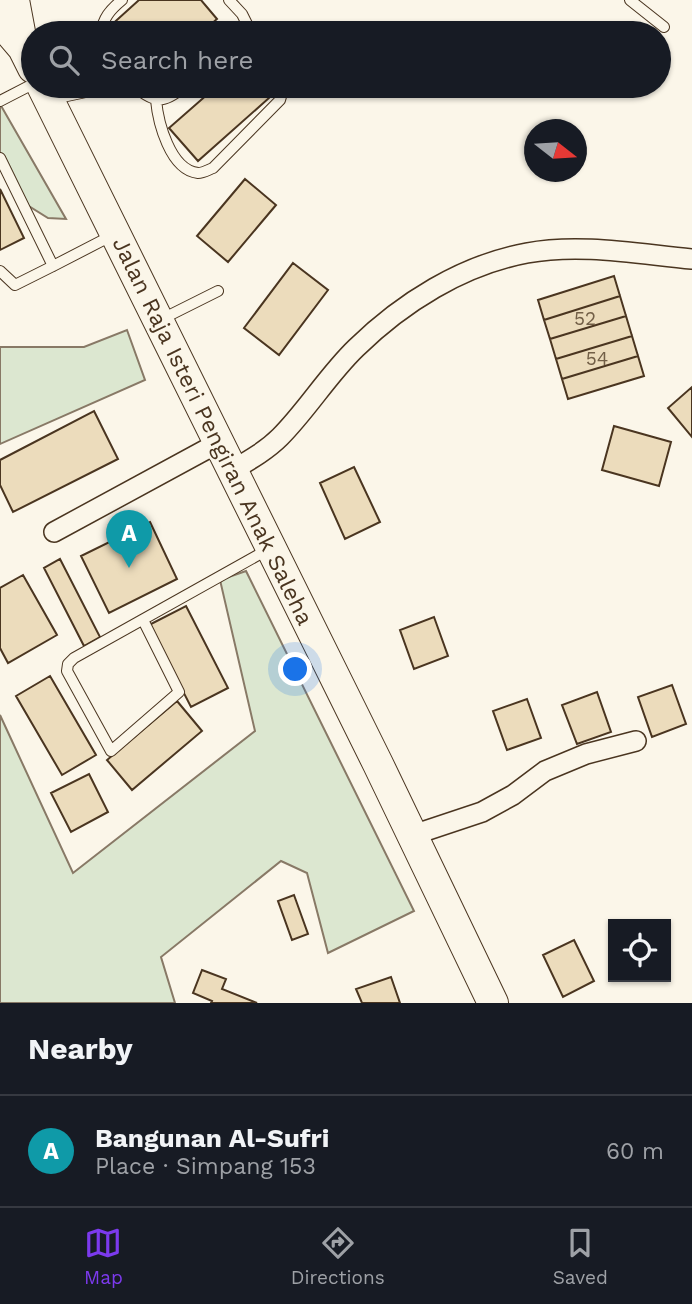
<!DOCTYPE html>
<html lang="en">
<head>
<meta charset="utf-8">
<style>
  body { margin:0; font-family:"Work Sans",sans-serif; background:#242831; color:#f1f3f6 }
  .controls { position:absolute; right:21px; bottom:21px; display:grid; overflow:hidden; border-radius:0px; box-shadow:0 2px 5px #0004 }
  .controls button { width:63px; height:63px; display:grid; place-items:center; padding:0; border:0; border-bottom:2px solid #363941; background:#171b24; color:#f1f3f6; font:35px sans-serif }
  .compass { position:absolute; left:524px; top:119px; width:63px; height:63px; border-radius:50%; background:#171b24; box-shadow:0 2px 5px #0004; rotate:107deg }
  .you { position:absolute; left:296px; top:670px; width:24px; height:24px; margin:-18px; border:5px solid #fff; border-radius:50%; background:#1a73e8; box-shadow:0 0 0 10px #1a73e833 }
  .badge { display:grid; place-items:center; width:46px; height:46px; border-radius:50%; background:#7c3aed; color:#fff; font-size:23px; font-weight:700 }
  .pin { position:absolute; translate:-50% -58px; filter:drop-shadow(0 2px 4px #0008) }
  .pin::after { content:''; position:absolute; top:37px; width:24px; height:21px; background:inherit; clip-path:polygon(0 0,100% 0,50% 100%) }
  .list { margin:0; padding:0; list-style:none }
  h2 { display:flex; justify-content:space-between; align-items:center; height:91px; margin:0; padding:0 28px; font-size:30px }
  h2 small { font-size:23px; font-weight:400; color:#9ea1a6 }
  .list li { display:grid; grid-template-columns:46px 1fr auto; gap:21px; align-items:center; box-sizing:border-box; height:112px; padding:0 28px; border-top:2px solid #363941 }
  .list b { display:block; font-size:26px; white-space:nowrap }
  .list p { margin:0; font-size:23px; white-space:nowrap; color:#9ea1a6 }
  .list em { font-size:23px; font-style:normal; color:#9ea1a6 }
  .icon { flex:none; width:38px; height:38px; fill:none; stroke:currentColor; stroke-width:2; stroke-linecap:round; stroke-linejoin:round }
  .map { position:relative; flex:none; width:692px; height:1003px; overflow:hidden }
  .search { position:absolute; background:#171b24; box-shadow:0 2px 5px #0004; left:21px; right:21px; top:21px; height:77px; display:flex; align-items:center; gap:18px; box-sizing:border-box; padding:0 24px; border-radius:38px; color:#9ea1a6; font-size:26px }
  .sheet { height:203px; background:#171b24 }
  nav { display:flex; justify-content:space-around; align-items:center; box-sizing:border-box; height:98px; border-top:2px solid #363941; background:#171b24; font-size:19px; color:#9ea1a6 }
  nav a { display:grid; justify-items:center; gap:4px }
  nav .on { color:#7c3aed }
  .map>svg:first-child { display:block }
</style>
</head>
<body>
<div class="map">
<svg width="692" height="1003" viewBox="0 0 692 1003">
  <rect width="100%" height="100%" fill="#fbf6e9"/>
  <path fill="#dce7d0" stroke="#887966" stroke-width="2" d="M 0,104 L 66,219 L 48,218 L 16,198 L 0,167 Z
    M 127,330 L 145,380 L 0,444 L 0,347 L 84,347 Z
    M 246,571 L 414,911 L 328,953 L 307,873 L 281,861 L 161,957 L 175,1003 L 0,1003 L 0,715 L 73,873 L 255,731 L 220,580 Z"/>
  <path fill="#ecdcbc" stroke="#4a3520" stroke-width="2" d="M 139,0 L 201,0 L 217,19 L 201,33 L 113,33 L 108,28 Z
    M 217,86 L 259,86 L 269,98 L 198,161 L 169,128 Z
    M 245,179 L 276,205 L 228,262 L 197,236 Z
    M 0,189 L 24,238 L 0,250 Z
    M 293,263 L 328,290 L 279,355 L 244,328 Z
    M 614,276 L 620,296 L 544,320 L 538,300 Z
    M 620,296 L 626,316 L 550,339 L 544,320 Z
    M 626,316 L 632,336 L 556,359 L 550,339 Z
    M 632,336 L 638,356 L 562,379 L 556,359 Z
    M 638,356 L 644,376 L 568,399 L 562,379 Z
    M 692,387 L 692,437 L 668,408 Z
    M 94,411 L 118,459 L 13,512 L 0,485 L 0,460 Z
    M 614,426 L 671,442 L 659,486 L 602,470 Z
    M 354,467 L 380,522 L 345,539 L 320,483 Z
    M 150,522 L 177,579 L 109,613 L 81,556 Z
    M 60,559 L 100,637 L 84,646 L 44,568 Z
    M 23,575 L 57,635 L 8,663 L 0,648 L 0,588 Z
    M 186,606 L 228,688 L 191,707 L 149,625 Z
    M 434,617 L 448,656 L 414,669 L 400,630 Z
    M 50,676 L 96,755 L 62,775 L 16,696 Z
    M 672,685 L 686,724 L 652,737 L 638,697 Z
    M 597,692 L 611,732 L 577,744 L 562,705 Z
    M 527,699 L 541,738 L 507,750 L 493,711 Z
    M 177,701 L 202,731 L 132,790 L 107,760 Z
    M 89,774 L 108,812 L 71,832 L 51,793 Z
    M 294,895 L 308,934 L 292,940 L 278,901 Z
    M 574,940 L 594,981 L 563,997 L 543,955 Z
    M 202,970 L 226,979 L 222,989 L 257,1003 L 211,1003 L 212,1001 L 193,993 Z
    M 391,977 L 400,1003 L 362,1003 L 356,989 Z"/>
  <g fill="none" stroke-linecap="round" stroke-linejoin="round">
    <defs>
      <path id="lane" d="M 229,0 L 242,14 L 247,24 L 242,33
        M 630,0 L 664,27
        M 101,33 C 103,18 110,10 122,0
        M 134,86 C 155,104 164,104 185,86
        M 53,99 L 114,86
        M 156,100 C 158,122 170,170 198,173 C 203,173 208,170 213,168 L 280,100 L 284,86
        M 0,101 L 33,84
        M 0,158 L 53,266 L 113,235
        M 0,271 L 15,285 L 53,266
        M 162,319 L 218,291
        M 143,620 L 179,692 L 111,751 L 67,671 L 68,664 L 74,658 L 267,550"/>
      <path id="street" d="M 231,471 C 248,461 266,451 280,437 C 307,410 328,375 356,348 C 402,303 462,265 527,253 C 580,243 638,254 692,259
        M 54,532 L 218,443
        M 413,835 L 482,812 L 513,795 L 545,771 L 586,754 L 636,741"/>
      <path id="primary" d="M 14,0 L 23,48
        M 0,21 L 23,48 L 33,68
        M 42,86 L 378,764 L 493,1003"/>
    </defs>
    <use href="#lane" stroke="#4a3520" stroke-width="12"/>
    <use href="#street" stroke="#4a3520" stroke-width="22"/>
    <use href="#primary" stroke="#4a3520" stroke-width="32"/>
    <use href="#lane" stroke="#fbf6e9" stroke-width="10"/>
    <use href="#street" stroke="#fbf6e9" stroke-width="19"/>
    <use href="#primary" stroke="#fbf6e9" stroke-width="30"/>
  </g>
  <g text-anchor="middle" stroke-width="5" stroke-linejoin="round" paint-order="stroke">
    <g font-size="19" fill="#725f47">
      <text x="585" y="325">52</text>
      <text x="597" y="365">54</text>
    </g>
    <g font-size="23" fill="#4a3520" stroke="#fbf6e9">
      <text transform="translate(213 431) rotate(64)" y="8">Jalan Raja Isteri Pengiran Anak Saleha</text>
    </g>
  </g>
</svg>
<div class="controls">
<button><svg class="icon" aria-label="locate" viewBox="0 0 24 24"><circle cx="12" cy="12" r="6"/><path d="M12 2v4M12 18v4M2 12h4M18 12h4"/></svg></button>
</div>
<svg class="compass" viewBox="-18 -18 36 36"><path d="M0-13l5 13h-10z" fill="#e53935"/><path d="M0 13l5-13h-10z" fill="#9ea1a6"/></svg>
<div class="you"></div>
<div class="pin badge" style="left:129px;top:568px;background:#0f9aa8">A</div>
<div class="search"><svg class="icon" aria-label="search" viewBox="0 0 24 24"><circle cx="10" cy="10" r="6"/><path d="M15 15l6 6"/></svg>Search here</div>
</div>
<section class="sheet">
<h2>Nearby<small></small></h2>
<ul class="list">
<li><span class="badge" style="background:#0f9aa8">A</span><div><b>Bangunan Al-Sufri</b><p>Place · Simpang 153</p></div><em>60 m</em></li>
</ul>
</section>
<nav>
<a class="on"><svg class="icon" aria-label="map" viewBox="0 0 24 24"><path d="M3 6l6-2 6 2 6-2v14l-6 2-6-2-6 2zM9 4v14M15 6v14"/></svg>Map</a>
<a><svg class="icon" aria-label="directions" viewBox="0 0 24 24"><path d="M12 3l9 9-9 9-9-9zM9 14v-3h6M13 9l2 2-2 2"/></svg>Directions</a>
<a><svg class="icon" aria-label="saved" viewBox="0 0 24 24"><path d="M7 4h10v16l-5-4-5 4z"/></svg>Saved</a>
</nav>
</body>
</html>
